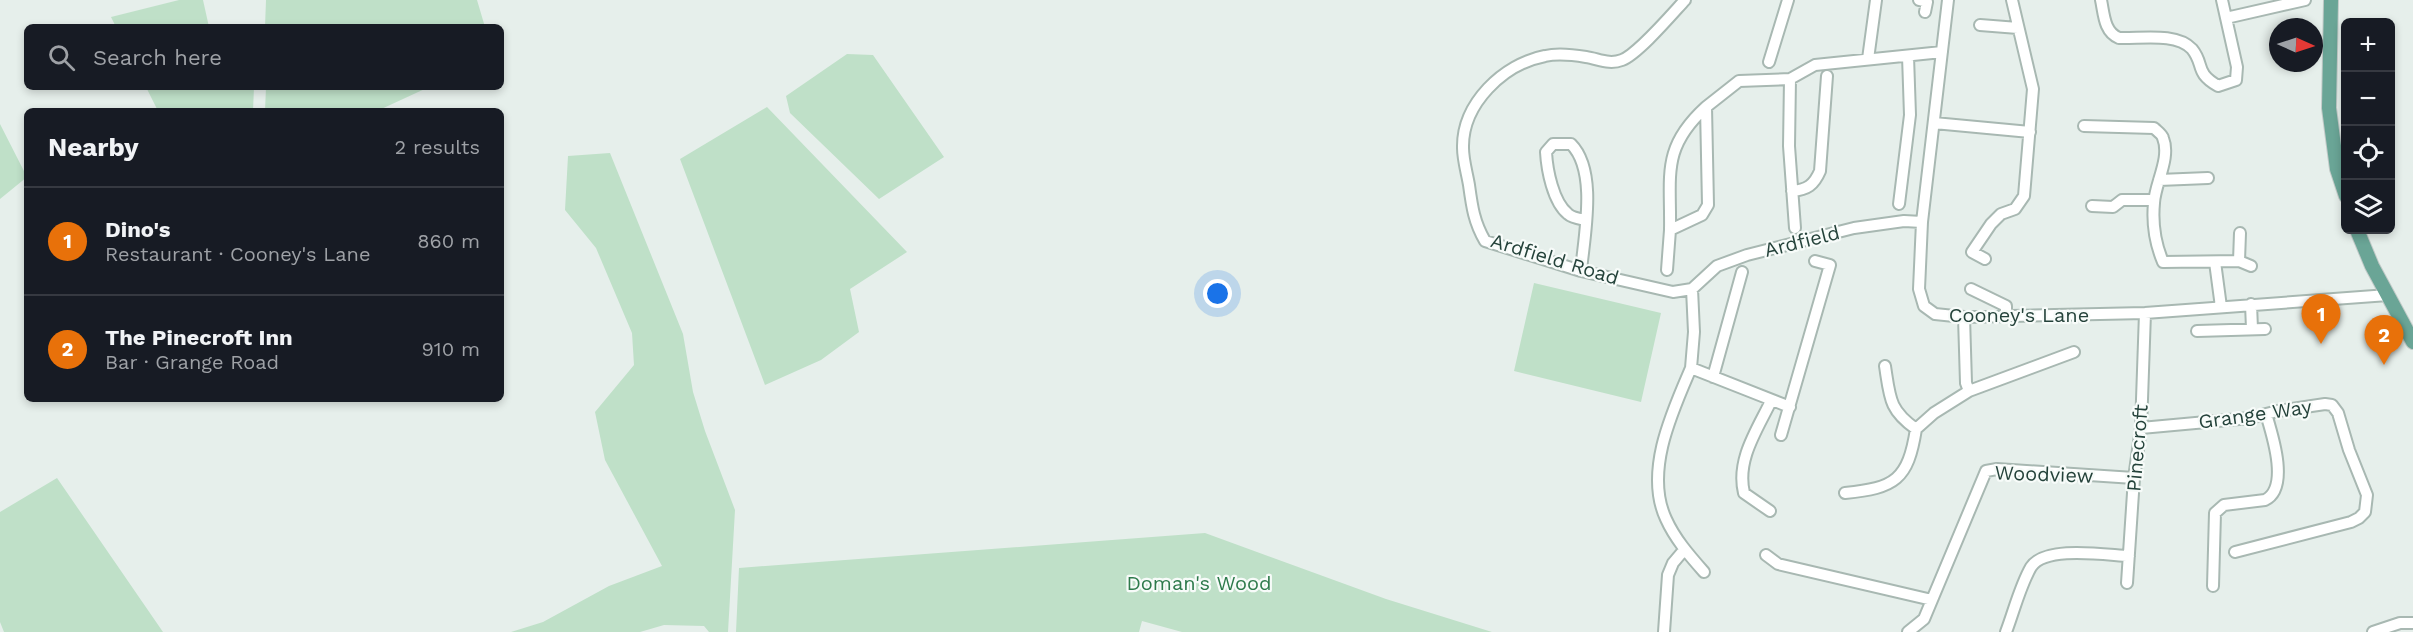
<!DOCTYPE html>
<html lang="en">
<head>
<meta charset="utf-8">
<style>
  body { margin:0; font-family:"Work Sans",sans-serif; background:#242831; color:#f1f3f6 }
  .controls { position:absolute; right:18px; top:18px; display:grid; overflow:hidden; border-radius:9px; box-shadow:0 3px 9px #0003 }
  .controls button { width:54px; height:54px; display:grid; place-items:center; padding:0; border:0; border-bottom:2px solid #363941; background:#171b24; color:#f1f3f6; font:30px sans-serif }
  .compass { position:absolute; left:2269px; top:18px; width:54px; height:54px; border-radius:50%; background:#171b24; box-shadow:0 3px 9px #0003; rotate:93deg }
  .you { position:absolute; left:1218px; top:294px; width:21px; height:21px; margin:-15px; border:4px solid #fff; border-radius:50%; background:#1a73e8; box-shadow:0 0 0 9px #1a73e833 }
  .badge { display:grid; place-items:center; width:39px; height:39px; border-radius:50%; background:#f4845f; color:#fff; font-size:20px; font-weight:700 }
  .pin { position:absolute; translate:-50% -50px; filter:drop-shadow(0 2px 3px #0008) }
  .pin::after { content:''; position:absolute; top:32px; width:21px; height:18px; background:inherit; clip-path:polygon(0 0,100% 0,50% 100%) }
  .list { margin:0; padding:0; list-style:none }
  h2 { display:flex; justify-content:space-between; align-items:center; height:78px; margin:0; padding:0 24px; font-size:26px }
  h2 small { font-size:20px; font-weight:400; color:#9ea1a6 }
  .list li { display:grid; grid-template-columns:39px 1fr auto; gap:18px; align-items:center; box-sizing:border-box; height:108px; padding:0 24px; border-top:2px solid #363941 }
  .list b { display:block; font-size:22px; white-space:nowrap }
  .list p { margin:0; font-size:20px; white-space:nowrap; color:#9ea1a6 }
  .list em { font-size:20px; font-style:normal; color:#9ea1a6 }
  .icon { flex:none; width:33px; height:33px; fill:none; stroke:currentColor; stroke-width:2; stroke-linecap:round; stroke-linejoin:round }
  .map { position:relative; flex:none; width:2413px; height:632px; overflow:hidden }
  .search { position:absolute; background:#171b24; box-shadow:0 3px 9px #0003; left:24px; top:24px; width:480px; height:66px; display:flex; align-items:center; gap:15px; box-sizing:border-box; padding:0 21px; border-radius:9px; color:#9ea1a6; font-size:22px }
  .panel { position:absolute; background:#171b24; box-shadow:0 3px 9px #0003; left:24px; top:108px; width:480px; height:294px; border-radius:9px }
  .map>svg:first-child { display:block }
</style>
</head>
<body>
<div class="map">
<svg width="2413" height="632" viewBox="0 0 2413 632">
  <rect width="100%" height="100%" fill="#e6efeb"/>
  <path fill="#bfe0c8" d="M 179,0 L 203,0 L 209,27 L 116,27 L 111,17 Z
    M 266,0 L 477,0 L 485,27 L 265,27 Z
    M 847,54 L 873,55 L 944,157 L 879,199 L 790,113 L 786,96 Z
    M 146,87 L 254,87 L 253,111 L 158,111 Z
    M 266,87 L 429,87 L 377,111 L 265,111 Z
    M 767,107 L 907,252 L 850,289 L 859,332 L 821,360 L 765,385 L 680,159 Z
    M 0,124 L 27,177 L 0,199 Z
    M 610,153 L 683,334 L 693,392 L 705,431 L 735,510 L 728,632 L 709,632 L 704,626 L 664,625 L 640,632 L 511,632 L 543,622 L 609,586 L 662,566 L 605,460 L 595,412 L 634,365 L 632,333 L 596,248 L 565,210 L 568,156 Z
    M 1534,283 L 1661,313 L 1641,402 L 1514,371 Z
    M 57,478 L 163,632 L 4,632 L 0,622 L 0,512 Z
    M 1205,533 L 1386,599 L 1492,632 L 1182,632 L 1142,621 L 1139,632 L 736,632 L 739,568 Z"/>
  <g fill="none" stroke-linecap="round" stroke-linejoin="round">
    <defs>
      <path id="minor" d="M 1685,0 C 1672,14 1638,54 1622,60 C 1609,65 1599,59 1586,57 C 1574,55 1558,53 1545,56 C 1503,64 1462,104 1463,148 C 1463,160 1467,173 1469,185 C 1472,207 1474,222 1485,241 L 1581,271 L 1673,292 L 1692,289
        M 1919,0 L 1927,2 L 1925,12
        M 1948,0 L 1922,222 L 1919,289 L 1924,306 L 1935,314 L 1964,317 L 2145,313 L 2388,295
        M 2101,0 C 2104,14 2104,32 2119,38 C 2140,39 2176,32 2192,49 C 2205,65 2194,72 2218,86 L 2236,80 L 2237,67 L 2222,0
        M 2226,18 L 2305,0
        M 1980,25 L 2018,28
        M 1868,59 L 1876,0
        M 1769,62 L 1788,0
        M 1790,79 L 1789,146 L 1795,228
        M 1934,123 L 2030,132
        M 2084,126 L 2154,128 C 2157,131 2162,134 2163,138 C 2171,158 2155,183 2154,203 C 2152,224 2155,243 2163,262 L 2239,261 L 2251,266
        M 2159,180 L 2208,178
        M 1792,191 C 1807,190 1814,185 1820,171 L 1827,76
        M 1899,204 L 1910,115 L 1908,56
        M 2092,206 L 2113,207 L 2122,200 L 2154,200
        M 1670,230 C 1671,175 1661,148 1706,107
        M 1985,259 L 1972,252 L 1991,224 L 2001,214 L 2015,209 L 2024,196 L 2033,89 L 2012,0
        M 2239,261 L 2240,233
        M 2215,262 L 2221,307
        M 1667,270 L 1670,230 L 1702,215 L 1708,205 L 1706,107 L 1739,81 L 1790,79 L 1815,65 L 1942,52
        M 1581,271 C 1584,236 1598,171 1571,144 L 1553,144 L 1546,152 C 1547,170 1553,202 1568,214 C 1572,218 1581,219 1586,220
        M 1692,289 L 1717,266 L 1747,255 L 1854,228 L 1904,221 L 1922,222
        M 1692,289 L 1694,332 L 1691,368 L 1790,407
        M 1971,289 L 2006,306 L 2006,316
        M 2251,304 L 2252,329
        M 1964,317 L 1966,383 L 1969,391 L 2074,352
        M 2197,331 L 2265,329
        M 1885,366 C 1890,398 1889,410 1916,429 L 1934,413 L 1969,391
        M 1691,368 C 1672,412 1644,472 1666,519 C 1675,539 1689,555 1704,572
        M 1713,377 L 1742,272
        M 2141,428 L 2250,418 L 2278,411 L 2325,404 L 2332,405 L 2338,413 L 2349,450 L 2367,495 L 2365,512 L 2359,518 L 2351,522 L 2235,552
        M 1781,435 L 1830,265 L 1815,261
        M 1845,493 C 1895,488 1908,480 1916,429
        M 1770,511 L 1744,493 C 1736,460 1757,430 1771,401
        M 1766,555 L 1778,564 L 1932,600
        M 2127,583 L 2134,478 L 2141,428 L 2145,313
        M 2213,586 L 2215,513 L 2224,505 L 2265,500 C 2290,488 2272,434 2266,414
        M 1664,632 L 1668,575 L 1673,563 L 1684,550
        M 1908,632 L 1924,619 L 1986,471 L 1997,469 L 2134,478
        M 2006,632 C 2014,611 2020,586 2031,567 C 2045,545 2106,555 2129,556
        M 2373,632 L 2400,623 L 2413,623"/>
      <path id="major" d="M 2331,0 L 2329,108 L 2337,169 L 2346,196
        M 2357,230 L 2372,266 L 2413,342"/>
    </defs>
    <use href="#minor" stroke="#a8b8b2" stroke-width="14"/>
    <use href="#major" stroke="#c2cac8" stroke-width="16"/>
    <use href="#minor" stroke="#fff" stroke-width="10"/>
    <use href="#major" stroke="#6aa596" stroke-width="14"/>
  </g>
  <g text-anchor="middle" stroke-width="4.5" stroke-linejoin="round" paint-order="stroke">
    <g font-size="20" fill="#24423a" stroke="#f7fbf9">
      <text transform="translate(1802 241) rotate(-14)" y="7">Ardfield</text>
      <text transform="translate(1555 259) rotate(17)" y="7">Ardfield Road</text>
      <text x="2019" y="322">Cooney's Lane</text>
      <text transform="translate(2255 414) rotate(-8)" y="7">Grange Way</text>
      <text transform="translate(2137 448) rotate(-85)" y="7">Pinecroft</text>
      <text transform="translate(2044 474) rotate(2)" y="7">Woodview</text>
    </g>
    <g font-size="20" fill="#2d7a4b" stroke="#f7fbf9">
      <text x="1199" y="590">Doman's Wood</text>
    </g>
  </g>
</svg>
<div class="controls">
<button>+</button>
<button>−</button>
<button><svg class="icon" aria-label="locate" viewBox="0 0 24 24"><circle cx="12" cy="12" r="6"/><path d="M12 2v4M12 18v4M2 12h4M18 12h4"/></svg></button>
<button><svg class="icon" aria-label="layers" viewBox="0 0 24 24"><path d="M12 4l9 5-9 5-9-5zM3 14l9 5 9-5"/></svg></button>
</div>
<svg class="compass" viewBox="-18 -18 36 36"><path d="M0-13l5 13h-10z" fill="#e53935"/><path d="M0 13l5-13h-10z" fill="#9ea1a6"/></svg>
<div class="you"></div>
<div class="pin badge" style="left:2321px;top:344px;background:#e8710a">1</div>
<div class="pin badge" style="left:2384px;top:365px;background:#e8710a">2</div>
<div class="search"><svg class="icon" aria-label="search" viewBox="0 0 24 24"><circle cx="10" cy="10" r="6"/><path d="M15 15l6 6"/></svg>Search here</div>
<section class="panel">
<h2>Nearby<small>2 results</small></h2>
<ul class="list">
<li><span class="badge" style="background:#e8710a">1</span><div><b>Dino's</b><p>Restaurant · Cooney's Lane</p></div><em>860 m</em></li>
<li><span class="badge" style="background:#e8710a">2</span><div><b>The Pinecroft Inn</b><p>Bar · Grange Road</p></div><em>910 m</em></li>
</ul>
</section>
</div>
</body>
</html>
